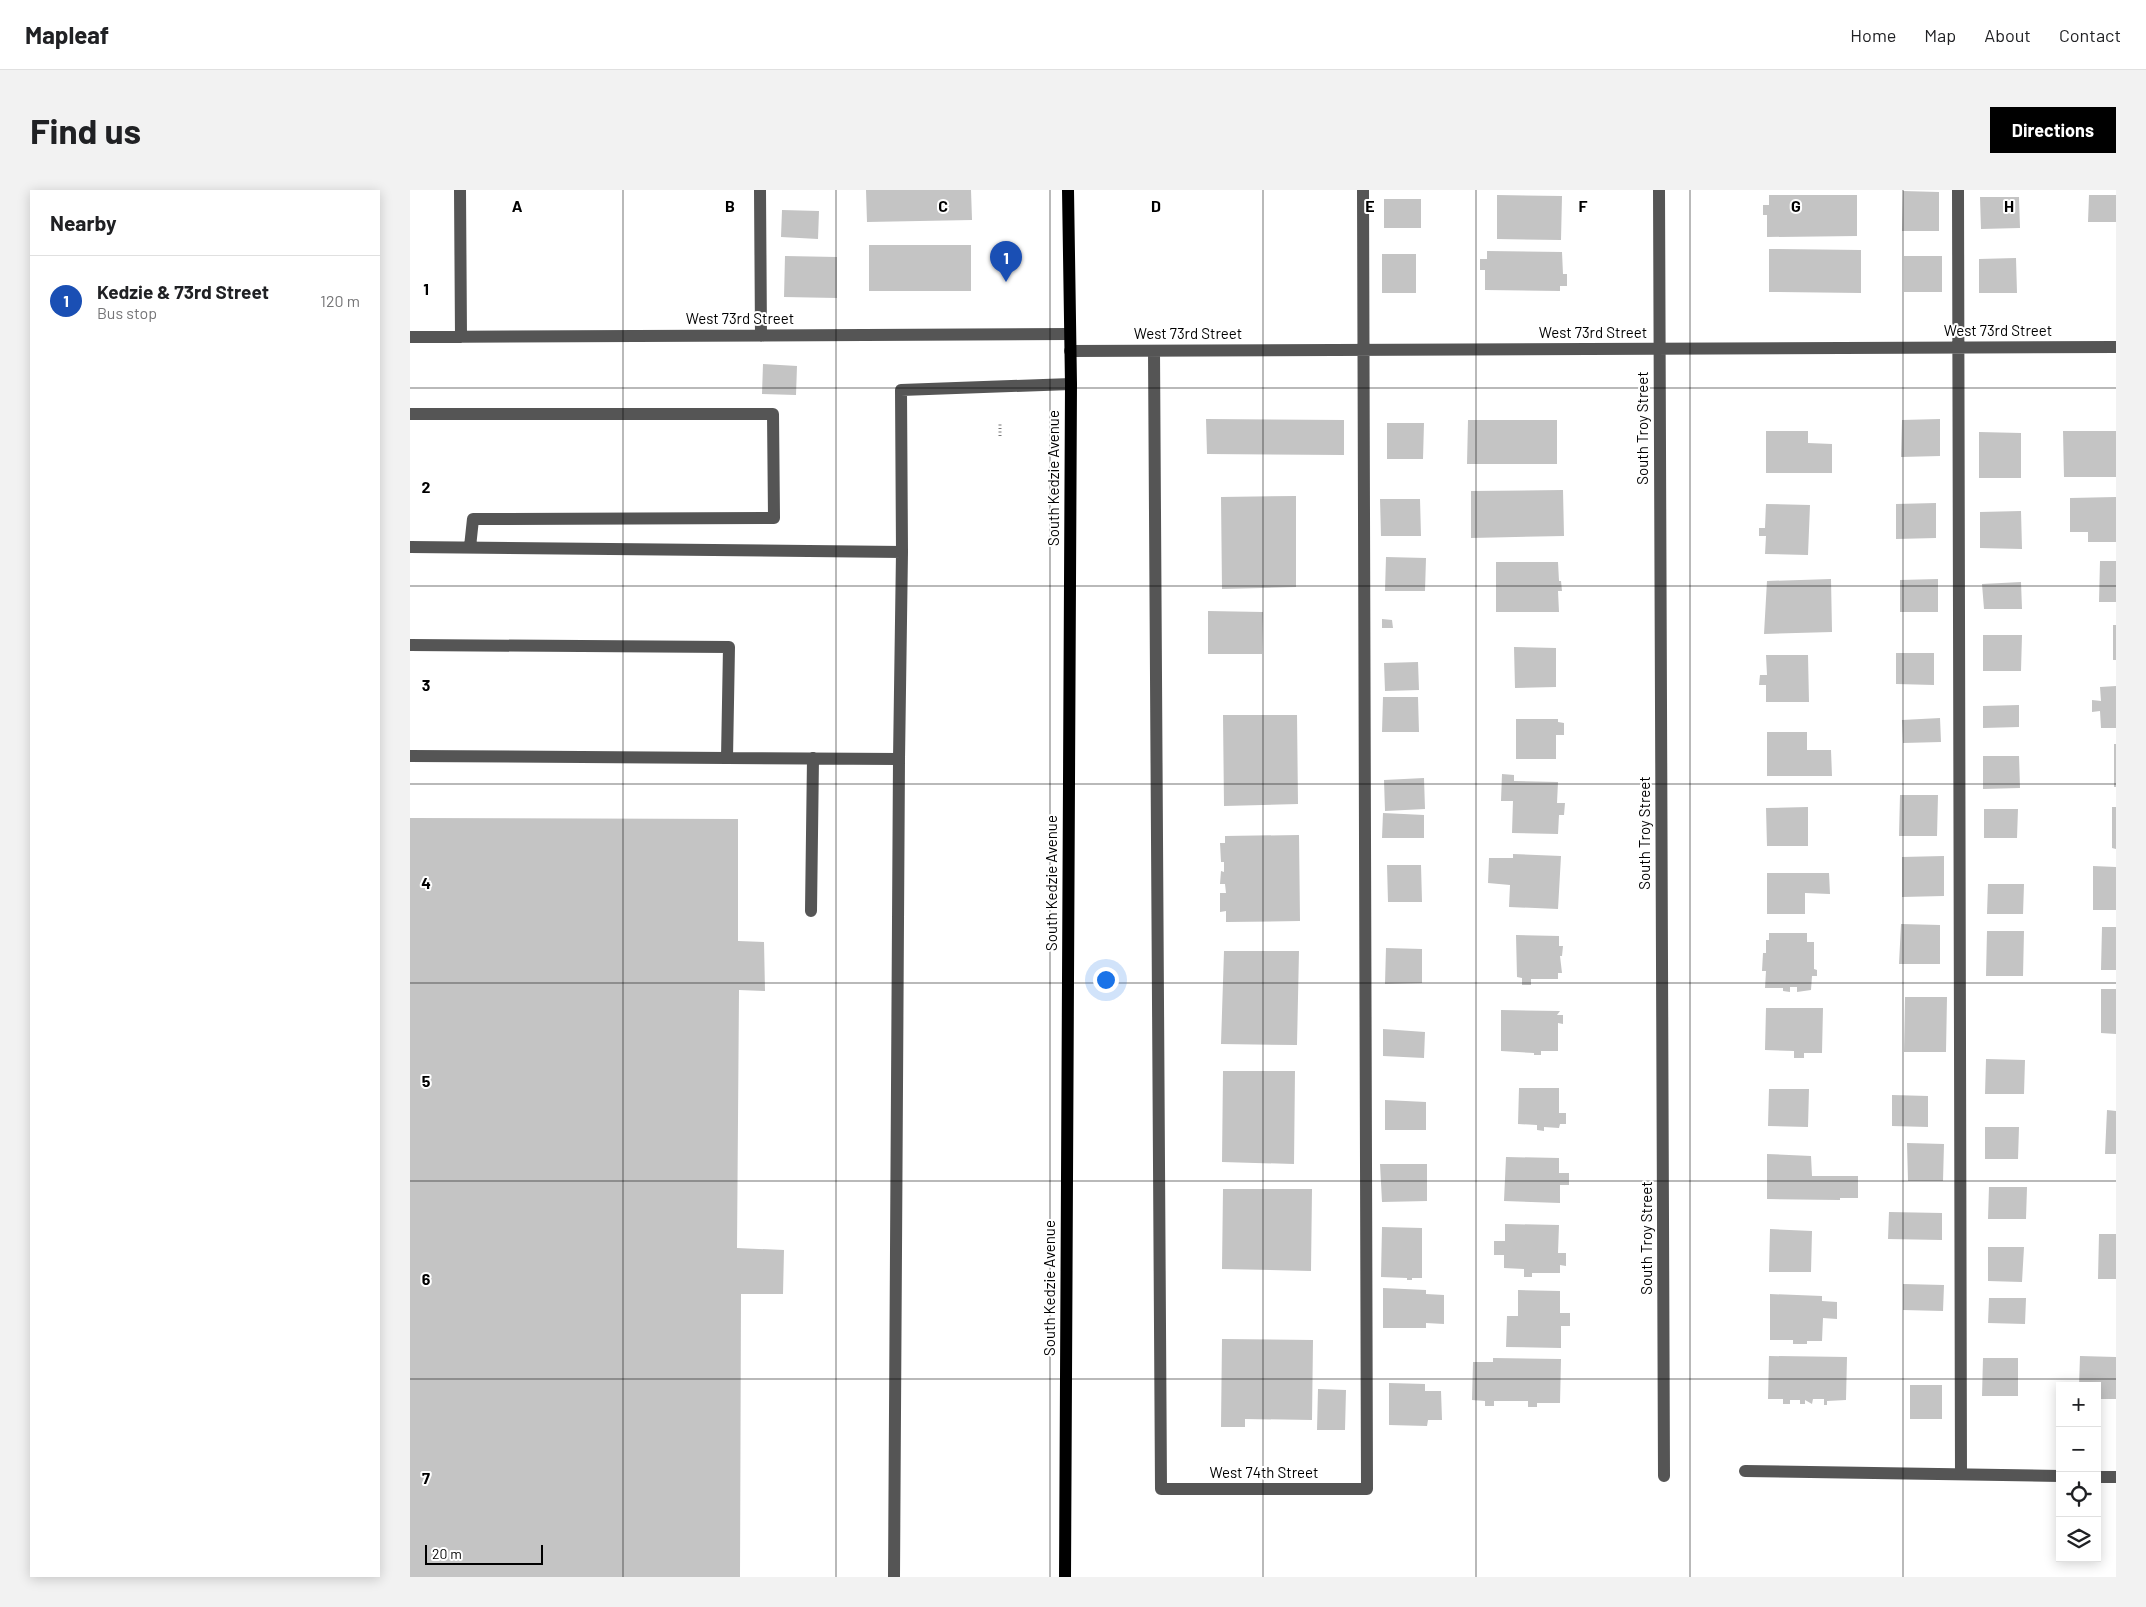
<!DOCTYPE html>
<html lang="en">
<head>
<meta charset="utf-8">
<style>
  body { margin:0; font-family:Barlow,sans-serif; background:#f2f2f2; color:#202124 }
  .controls { position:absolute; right:15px; bottom:15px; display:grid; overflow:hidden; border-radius:0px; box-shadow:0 2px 12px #0003 }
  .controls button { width:45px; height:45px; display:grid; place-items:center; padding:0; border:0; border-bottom:1px solid #e0e0e0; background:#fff; color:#202124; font:25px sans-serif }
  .scale { position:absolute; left:15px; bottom:12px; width:118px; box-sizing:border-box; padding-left:5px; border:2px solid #000; border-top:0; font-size:14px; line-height:18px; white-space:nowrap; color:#000; -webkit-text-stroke:4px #fff; paint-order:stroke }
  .you { position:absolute; left:695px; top:789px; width:18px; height:18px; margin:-12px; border:4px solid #fff; border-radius:50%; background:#1a73e8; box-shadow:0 0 0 8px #1a73e833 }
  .badge { display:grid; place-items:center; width:32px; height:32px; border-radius:50%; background:#000; color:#fff; font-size:16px; font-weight:700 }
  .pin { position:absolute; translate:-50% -41px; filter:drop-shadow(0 1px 2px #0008) }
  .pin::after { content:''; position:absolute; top:26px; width:18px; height:15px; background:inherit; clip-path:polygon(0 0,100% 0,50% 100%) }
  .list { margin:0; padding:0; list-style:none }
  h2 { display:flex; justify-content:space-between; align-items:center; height:65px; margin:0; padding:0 20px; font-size:21px }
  h2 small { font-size:16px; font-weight:400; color:#757577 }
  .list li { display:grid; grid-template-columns:32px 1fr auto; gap:15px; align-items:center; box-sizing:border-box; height:90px; padding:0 20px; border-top:1px solid #e0e0e0 }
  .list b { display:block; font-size:19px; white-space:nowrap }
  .list p { margin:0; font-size:16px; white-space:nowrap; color:#757577 }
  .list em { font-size:16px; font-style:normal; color:#757577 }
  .icon { flex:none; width:28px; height:28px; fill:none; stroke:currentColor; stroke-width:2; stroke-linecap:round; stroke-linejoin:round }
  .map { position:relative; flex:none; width:1706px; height:1387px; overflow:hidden; border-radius:0px }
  header { display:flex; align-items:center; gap:30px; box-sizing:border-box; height:70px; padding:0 25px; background:#fff; border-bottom:1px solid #e0e0e0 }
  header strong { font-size:24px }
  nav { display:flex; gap:28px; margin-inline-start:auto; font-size:18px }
  .intro { display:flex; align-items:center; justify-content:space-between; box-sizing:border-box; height:120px; padding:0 30px }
  h1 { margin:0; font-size:35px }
  .button { padding:12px 22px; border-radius:0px; background:#000; color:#fff; font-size:18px; font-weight:700 }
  main { display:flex; gap:30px; padding:0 30px }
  aside { flex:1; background:#fff; border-radius:0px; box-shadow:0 2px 12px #0003 }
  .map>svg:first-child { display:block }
</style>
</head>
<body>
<header>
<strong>Mapleaf</strong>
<nav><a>Home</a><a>Map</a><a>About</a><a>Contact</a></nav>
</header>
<div class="intro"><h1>Find us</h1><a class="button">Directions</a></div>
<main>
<aside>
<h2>Nearby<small></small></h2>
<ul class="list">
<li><span class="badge" style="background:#1a4fb4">1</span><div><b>Kedzie &amp; 73rd Street</b><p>Bus stop</p></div><em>120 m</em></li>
</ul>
</aside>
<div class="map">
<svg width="1706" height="1387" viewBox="0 0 1706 1387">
  <rect width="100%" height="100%" fill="#fff"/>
  <path fill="#c4c4c4" d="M 456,0 L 561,0 L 562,30 L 457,32 Z
    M 1493,1 L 1529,2 L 1529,41 L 1492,41 Z
    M 1087,5 L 1152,6 L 1151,50 L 1087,49 Z
    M 1359,5 L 1447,5 L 1447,46 L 1357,47 L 1357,25 L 1353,25 L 1353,15 L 1359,15 Z
    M 1679,5 L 1706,5 L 1706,32 L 1678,32 Z
    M 1570,7 L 1609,7 L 1610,38 L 1571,39 Z
    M 974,9 L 1011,9 L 1011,38 L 974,38 Z
    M 372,20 L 409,21 L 408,49 L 371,47 Z
    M 459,55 L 561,55 L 561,101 L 459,101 Z
    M 1359,59 L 1451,60 L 1451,103 L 1359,102 Z
    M 1077,61 L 1152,62 L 1153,84 L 1157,84 L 1157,96 L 1150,96 L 1150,101 L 1075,100 L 1075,80 L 1070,80 L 1070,69 L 1077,69 Z
    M 972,64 L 1006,64 L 1006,103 L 972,103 Z
    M 375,66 L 427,67 L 427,108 L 374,107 Z
    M 1494,66 L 1532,66 L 1532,102 L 1494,102 Z
    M 1606,68 L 1607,103 L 1569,103 L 1569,69 Z
    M 353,174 L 387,176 L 386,205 L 352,204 Z
    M 796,229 L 934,230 L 934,265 L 797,264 Z
    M 1530,229 L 1530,266 L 1491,267 L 1492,230 Z
    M 1058,230 L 1147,230 L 1147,274 L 1057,274 Z
    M 977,233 L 1014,233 L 1013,269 L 977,269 Z
    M 1356,241 L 1398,241 L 1398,253 L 1422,254 L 1422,283 L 1356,283 Z
    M 1653,241 L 1706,241 L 1706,287 L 1654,287 Z
    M 1569,242 L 1611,243 L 1611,288 L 1569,288 Z
    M 1153,300 L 1154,346 L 1061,348 L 1061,301 Z
    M 886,306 L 886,397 L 812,399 L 811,307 Z
    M 1706,307 L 1706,352 L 1678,352 L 1678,342 L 1660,342 L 1660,308 Z
    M 970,309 L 1010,309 L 1011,346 L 971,346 Z
    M 1526,313 L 1526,348 L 1486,349 L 1486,314 Z
    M 1356,314 L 1400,315 L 1398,365 L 1355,364 L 1356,346 L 1349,346 L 1349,338 L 1355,338 Z
    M 1611,321 L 1612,359 L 1570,358 L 1570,322 Z
    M 976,367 L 1016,368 L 1015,401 L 975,401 Z
    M 1690,371 L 1706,371 L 1706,412 L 1689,412 Z
    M 1086,372 L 1148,372 L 1149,391 L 1151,391 L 1152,401 L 1148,401 L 1149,422 L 1086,422 Z
    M 1421,389 L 1422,442 L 1354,444 L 1357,391 Z
    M 1528,389 L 1528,422 L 1490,422 L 1490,390 Z
    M 1611,392 L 1612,419 L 1574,419 L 1572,394 Z
    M 798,421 L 853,422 L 852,464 L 798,464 Z
    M 972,429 L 982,430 L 983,438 L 972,438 Z
    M 1703,435 L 1706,435 L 1706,470 L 1703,470 Z
    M 1573,445 L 1612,445 L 1611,481 L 1573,481 Z
    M 1104,457 L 1146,458 L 1146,497 L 1105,498 Z
    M 1486,463 L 1524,463 L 1524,495 L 1486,494 Z
    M 1356,465 L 1398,465 L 1399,512 L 1356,512 L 1356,495 L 1349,495 L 1350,485 L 1357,485 Z
    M 1008,472 L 1009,500 L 975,501 L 974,473 Z
    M 1706,496 L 1706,538 L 1691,538 L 1690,521 L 1682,522 L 1682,510 L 1691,511 L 1690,497 Z
    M 973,507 L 1008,507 L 1009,542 L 972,542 Z
    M 1609,515 L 1609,537 L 1573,538 L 1573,516 Z
    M 813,525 L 887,525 L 888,614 L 814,616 Z
    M 1530,528 L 1531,552 L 1493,553 L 1492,530 Z
    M 1106,529 L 1148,529 L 1148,532 L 1154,533 L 1154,545 L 1146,545 L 1146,569 L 1106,569 Z
    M 1357,542 L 1397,542 L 1397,560 L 1421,560 L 1422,586 L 1357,586 Z
    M 1704,554 L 1706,554 L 1706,597 L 1704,597 Z
    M 1573,566 L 1609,566 L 1610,598 L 1573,599 Z
    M 1092,584 L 1104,585 L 1104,591 L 1148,592 L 1147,613 L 1155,613 L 1154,625 L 1149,625 L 1148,644 L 1102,643 L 1103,611 L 1091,611 Z
    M 1014,588 L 1015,619 L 975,621 L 974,590 Z
    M 1490,605 L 1528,605 L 1527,646 L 1489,646 Z
    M 1398,617 L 1398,656 L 1357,656 L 1356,618 Z
    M 1702,617 L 1706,617 L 1706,659 L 1702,658 Z
    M 1574,619 L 1608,619 L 1607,648 L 1574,648 Z
    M 973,623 L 1014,625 L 1014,648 L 972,648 Z
    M 0,628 L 328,629 L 328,751 L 354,752 L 355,801 L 329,800 L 327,1058 L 374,1060 L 373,1104 L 331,1104 L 330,1387 L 0,1387 Z
    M 889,645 L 890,731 L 816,732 L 816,721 L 810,722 L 810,703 L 816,703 L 815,694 L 810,694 L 811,681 L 814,682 L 814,672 L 811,672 L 810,653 L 815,653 L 815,646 Z
    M 1103,664 L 1151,666 L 1148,719 L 1099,717 L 1100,695 L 1078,693 L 1079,668 L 1103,668 Z
    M 1534,666 L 1534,706 L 1492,707 L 1492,667 Z
    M 977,675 L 1011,675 L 1012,712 L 978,712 Z
    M 1683,676 L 1706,677 L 1706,720 L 1683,720 Z
    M 1357,683 L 1419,683 L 1420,704 L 1395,703 L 1395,724 L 1357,724 Z
    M 1578,694 L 1614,694 L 1613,724 L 1577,724 Z
    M 1491,734 L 1530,735 L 1530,774 L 1489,774 Z
    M 1692,737 L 1706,737 L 1706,780 L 1691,780 Z
    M 1577,741 L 1614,741 L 1613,786 L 1576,786 Z
    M 1359,743 L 1397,743 L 1397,752 L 1404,752 L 1404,779 L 1407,780 L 1407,786 L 1402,786 L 1401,800 L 1387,802 L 1387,797 L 1380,797 L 1380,802 L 1373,801 L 1373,798 L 1355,798 L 1356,781 L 1352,781 L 1353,763 L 1356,763 L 1356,750 L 1359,750 Z
    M 1106,745 L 1149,746 L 1149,756 L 1153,756 L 1152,766 L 1150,766 L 1152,783 L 1148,783 L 1148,789 L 1121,789 L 1121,795 L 1112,795 L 1112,788 L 1107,787 Z
    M 976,758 L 1012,759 L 1012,793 L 975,794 Z
    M 814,761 L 889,761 L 887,855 L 811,854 Z
    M 1691,799 L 1706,799 L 1706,844 L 1691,843 Z
    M 1495,807 L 1537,807 L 1536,862 L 1494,862 Z
    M 1356,818 L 1413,818 L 1412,863 L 1394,863 L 1394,868 L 1384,868 L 1384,861 L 1355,860 Z
    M 1091,820 L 1150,821 L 1147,825 L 1153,825 L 1153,834 L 1148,833 L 1148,861 L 1131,861 L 1131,865 L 1124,865 L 1124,863 L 1091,861 Z
    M 973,839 L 1015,842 L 1014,868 L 973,866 Z
    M 1576,869 L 1615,870 L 1614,904 L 1575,904 Z
    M 813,881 L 885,881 L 884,974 L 812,972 Z
    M 1109,898 L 1149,898 L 1149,923 L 1156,923 L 1156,934 L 1150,934 L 1149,938 L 1134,937 L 1134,941 L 1127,940 L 1127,935 L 1108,934 Z
    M 1359,899 L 1399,899 L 1398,937 L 1358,936 Z
    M 1482,905 L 1518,906 L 1518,937 L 1482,936 Z
    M 975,910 L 1016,912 L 1016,940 L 975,940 Z
    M 1697,920 L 1706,921 L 1706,964 L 1695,964 Z
    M 1575,937 L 1609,937 L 1608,969 L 1575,969 Z
    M 1497,953 L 1534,954 L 1533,991 L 1498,991 Z
    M 1357,964 L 1401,966 L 1402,986 L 1448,986 L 1448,1008 L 1430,1008 L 1430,1010 L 1357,1009 Z
    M 1096,967 L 1149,968 L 1149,983 L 1159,983 L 1159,995 L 1150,995 L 1150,1013 L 1094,1011 Z
    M 970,974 L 1017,974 L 1017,1011 L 972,1012 Z
    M 1579,997 L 1617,997 L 1616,1029 L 1578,1029 Z
    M 813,999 L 902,999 L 901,1081 L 812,1079 Z
    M 1479,1022 L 1532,1023 L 1532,1050 L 1478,1049 Z
    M 1095,1034 L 1149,1035 L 1148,1063 L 1156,1063 L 1156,1076 L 1150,1075 L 1150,1083 L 1122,1083 L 1122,1087 L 1114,1087 L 1114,1079 L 1094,1078 L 1094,1065 L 1084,1065 L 1084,1051 L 1095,1051 Z
    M 972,1037 L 1012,1038 L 1012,1088 L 1002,1088 L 1002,1090 L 997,1090 L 997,1088 L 971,1087 Z
    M 1360,1039 L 1402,1041 L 1401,1082 L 1359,1082 Z
    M 1689,1044 L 1706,1044 L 1706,1089 L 1688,1089 Z
    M 1578,1057 L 1614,1057 L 1612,1092 L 1578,1091 Z
    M 1493,1094 L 1534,1095 L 1533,1121 L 1493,1120 Z
    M 973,1098 L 1016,1100 L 1016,1104 L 1034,1105 L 1034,1134 L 1016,1133 L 1016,1138 L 973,1138 Z
    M 1108,1100 L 1150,1101 L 1150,1123 L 1160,1123 L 1160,1136 L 1151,1136 L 1151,1158 L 1096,1157 L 1097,1126 L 1108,1126 Z
    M 1360,1104 L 1412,1106 L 1412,1111 L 1427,1112 L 1427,1129 L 1413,1128 L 1412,1151 L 1397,1151 L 1397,1154 L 1383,1154 L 1383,1150 L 1360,1150 Z
    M 1579,1108 L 1616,1108 L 1615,1134 L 1578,1133 Z
    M 812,1149 L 903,1150 L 902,1230 L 835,1229 L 835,1237 L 811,1237 Z
    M 1359,1166 L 1437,1167 L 1436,1210 L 1417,1211 L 1417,1215 L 1414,1215 L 1414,1209 L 1403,1209 L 1402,1214 L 1395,1210 L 1395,1214 L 1390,1214 L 1390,1210 L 1380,1210 L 1380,1214 L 1373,1214 L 1373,1209 L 1358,1209 Z
    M 1670,1166 L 1706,1167 L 1706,1209 L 1687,1209 L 1687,1196 L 1669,1196 Z
    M 1083,1168 L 1151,1169 L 1150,1213 L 1127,1213 L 1127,1217 L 1118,1217 L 1118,1211 L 1084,1211 L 1084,1216 L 1075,1216 L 1075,1211 L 1062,1210 L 1063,1172 L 1083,1172 Z
    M 1573,1168 L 1608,1168 L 1608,1206 L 1572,1206 Z
    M 979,1193 L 1015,1194 L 1015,1201 L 1031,1201 L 1032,1230 L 1018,1230 L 1017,1236 L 979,1235 Z
    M 1500,1195 L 1532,1195 L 1532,1229 L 1500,1229 Z
    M 908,1199 L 936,1200 L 935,1240 L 907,1240 Z"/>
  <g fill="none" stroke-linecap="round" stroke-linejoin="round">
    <path stroke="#777" stroke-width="3" stroke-dasharray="1 2.5" stroke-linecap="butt" d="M 590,246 L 590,233"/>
    <path stroke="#555" stroke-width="12" d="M 50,0 L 51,147
      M 350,0 L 351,146
      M 1249,0 L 1254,1286
      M 1548,0 L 1551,1284
      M 0,147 L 660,144
      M 660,161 L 1706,157
      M 744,161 L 751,1299 L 957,1299 L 953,0
      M 0,224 L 363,224 L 364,328 L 63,329 L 60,357
      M 0,357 L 492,362
      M 0,455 L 319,457 L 317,568
      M 0,566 L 489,569
      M 401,721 L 403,568
      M 1335,1281 L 1650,1286
      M 1687,1287 L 1706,1287
      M 484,1387 L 489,569 L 492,362 L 491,200 L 661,194"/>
    <path stroke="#000" stroke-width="12" d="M 655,1387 L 661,194 L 658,0"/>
  </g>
  <path fill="none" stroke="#000" stroke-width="1" stroke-opacity="0.55" d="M 213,0 L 213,1387M 426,0 L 426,1387M 640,0 L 640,1387M 853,0 L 853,1387M 1066,0 L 1066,1387M 1280,0 L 1280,1387M 1493,0 L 1493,1387M 0,198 L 1706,198M 0,396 L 1706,396M 0,594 L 1706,594M 0,793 L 1706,793M 0,991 L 1706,991M 0,1189 L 1706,1189"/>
  <g text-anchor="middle" stroke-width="4" stroke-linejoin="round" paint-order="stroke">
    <g font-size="15" fill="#000" stroke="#fff">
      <text x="330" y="134">West 73rd Street</text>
      <text x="1588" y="146">West 73rd Street</text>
      <text x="1183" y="148">West 73rd Street</text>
      <text x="778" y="149">West 73rd Street</text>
      <text transform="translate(1233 238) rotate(-90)" y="5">South Troy Street</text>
      <text transform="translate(644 288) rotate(-90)" y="5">South Kedzie Avenue</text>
      <text transform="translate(1235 643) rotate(-90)" y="5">South Troy Street</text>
      <text transform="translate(642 693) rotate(-90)" y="5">South Kedzie Avenue</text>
      <text transform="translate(1237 1048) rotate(-90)" y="5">South Troy Street</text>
      <text transform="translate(640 1098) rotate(-90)" y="5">South Kedzie Avenue</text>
      <text x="854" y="1288">West 74th Street</text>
    </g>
  </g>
  <g font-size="16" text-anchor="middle" font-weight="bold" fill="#000" stroke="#fff" stroke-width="4" stroke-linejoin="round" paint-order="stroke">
    <text x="107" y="22">A</text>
    <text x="320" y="22">B</text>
    <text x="533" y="22">C</text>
    <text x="746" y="22">D</text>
    <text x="960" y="22">E</text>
    <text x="1173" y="22">F</text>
    <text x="1386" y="22">G</text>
    <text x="1599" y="22">H</text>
    <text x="16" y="105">1</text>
    <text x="16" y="303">2</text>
    <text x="16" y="501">3</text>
    <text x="16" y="699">4</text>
    <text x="16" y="897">5</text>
    <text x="16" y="1095">6</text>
    <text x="16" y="1294">7</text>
  </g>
</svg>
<div class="controls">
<button>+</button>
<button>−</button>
<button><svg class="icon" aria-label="locate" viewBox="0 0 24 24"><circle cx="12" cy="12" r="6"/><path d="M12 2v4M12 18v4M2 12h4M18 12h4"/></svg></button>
<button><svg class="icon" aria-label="layers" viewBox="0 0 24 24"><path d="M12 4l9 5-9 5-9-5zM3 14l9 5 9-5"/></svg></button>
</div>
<div class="scale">20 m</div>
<div class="you"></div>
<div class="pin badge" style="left:596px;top:92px;background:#1a4fb4">1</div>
</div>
</main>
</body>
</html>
